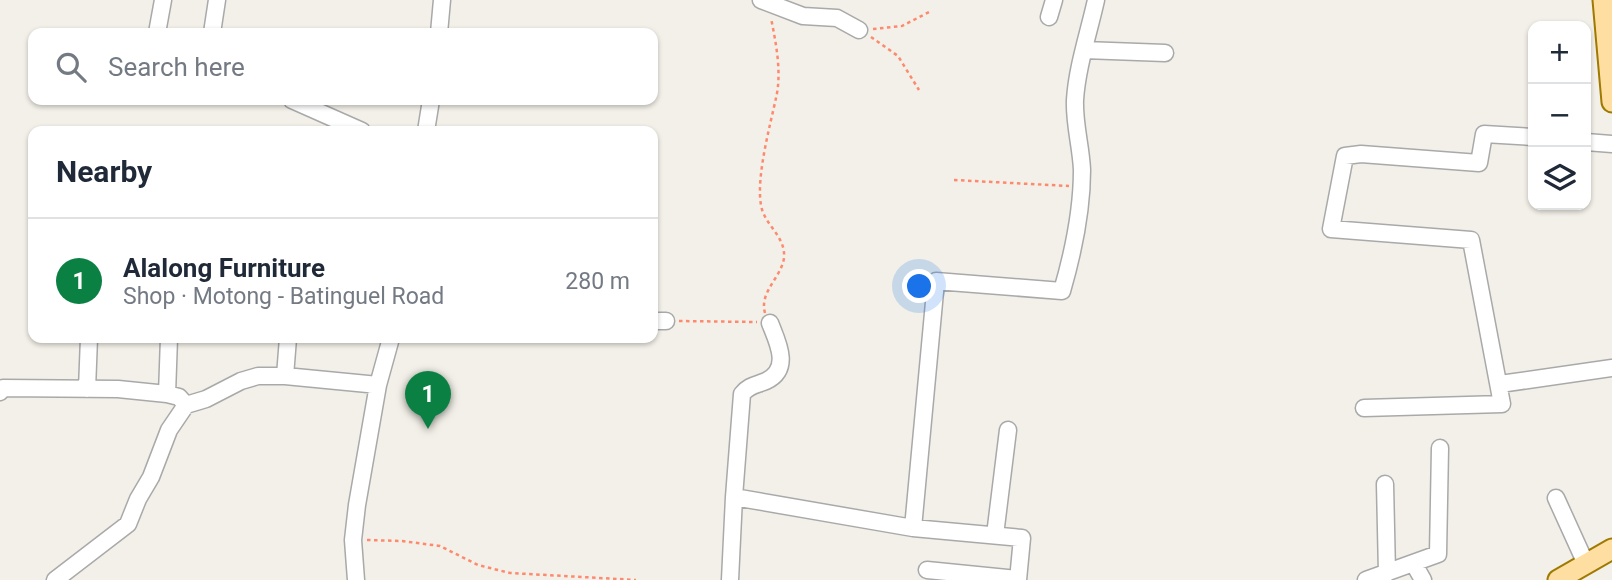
<!DOCTYPE html>
<html lang="en">
<head>
<meta charset="utf-8">
<style>
  body { margin:0; font-family:Roboto,sans-serif; background:#f6f6f7; color:#1f2937 }
  .controls { position:absolute; right:21px; top:21px; display:grid; overflow:hidden; border-radius:14px; box-shadow:0 2px 5px #0004 }
  .controls button { width:63px; height:63px; display:grid; place-items:center; padding:0; border:0; border-bottom:2px solid #e0e1e3; background:#fff; color:#1f2937; font:35px sans-serif }
  .you { position:absolute; left:920px; top:287px; width:24px; height:24px; margin:-18px; border:5px solid #fff; border-radius:50%; background:#1a73e8; box-shadow:0 0 0 10px #1a73e833 }
  .badge { display:grid; place-items:center; width:46px; height:46px; border-radius:50%; background:#0b8043; color:#fff; font-size:23px; font-weight:700 }
  .pin { position:absolute; translate:-50% -58px; filter:drop-shadow(0 2px 4px #0008) }
  .pin::after { content:''; position:absolute; top:37px; width:24px; height:21px; background:inherit; clip-path:polygon(0 0,100% 0,50% 100%) }
  .list { margin:0; padding:0; list-style:none }
  h2 { display:flex; justify-content:space-between; align-items:center; height:91px; margin:0; padding:0 28px; font-size:30px }
  h2 small { font-size:23px; font-weight:400; color:#747a83 }
  .list li { display:grid; grid-template-columns:46px 1fr auto; gap:21px; align-items:center; box-sizing:border-box; height:126px; padding:0 28px; border-top:2px solid #e0e1e3 }
  .list b { display:block; font-size:26px; white-space:nowrap }
  .list p { margin:0; font-size:23px; white-space:nowrap; color:#747a83 }
  .list em { font-size:23px; font-style:normal; color:#747a83 }
  .icon { flex:none; width:38px; height:38px; fill:none; stroke:currentColor; stroke-width:2; stroke-linecap:round; stroke-linejoin:round }
  .map { position:relative; flex:none; width:1612px; height:580px; overflow:hidden }
  .search { position:absolute; background:#fff; box-shadow:0 2px 5px #0004; left:28px; top:28px; width:630px; height:77px; display:flex; align-items:center; gap:18px; box-sizing:border-box; padding:0 24px; border-radius:14px; color:#747a83; font-size:26px }
  .panel { position:absolute; background:#fff; box-shadow:0 2px 5px #0004; left:28px; top:126px; width:630px; height:217px; border-radius:14px }
  .map>svg:first-child { display:block }
</style>
</head>
<body>
<div class="map">
<svg width="1612" height="580" viewBox="0 0 1612 580">
  <rect width="100%" height="100%" fill="#f2f0e8"/>
  <g fill="none" stroke-linecap="round" stroke-linejoin="round">
    <defs>
      <path id="minor" d="M 761,0 L 803,16 L 837,18 L 859,30
        M 1049,17 L 1054,0
        M 157,33 L 163,0
        M 212,33 L 217,0
        M 439,33 L 442,0
        M 1084,50 L 1165,53
        M 292,100 L 362,131
        M 426,131 L 431,100
        M 1586,142 L 1612,144
        M 653,321 L 666,321
        M 285,376 L 288,338
        M 1500,384 L 1612,368
        M 87,389 L 89,338
        M 0,392 L 3,388 L 118,389 L 167,394 L 179,397 L 186,405
        M 167,394 L 169,338
        M 1364,408 L 1502,404 L 1471,240 L 1331,229 L 1345,156 L 1361,154 L 1479,163 L 1484,134 L 1533,137
        M 1385,484 L 1387,573
        M 734,497 L 913,528 L 1022,538 L 1018,580
        M 1556,498 L 1586,564
        M 913,528 L 936,281 L 1062,291 C 1073,253 1082,210 1082,170 C 1081,146 1074,124 1075,100 C 1077,67 1089,32 1096,0
        M 995,535 L 1008,430
        M 1414,564 L 1423,580
        M 927,570 L 1018,579
        M 55,580 L 128,524 L 138,499 L 151,477 L 169,430 L 186,405 L 206,399 L 241,381 L 258,376 L 285,376 L 378,385
        M 356,580 L 353,540 L 357,505 L 378,385 L 391,338
        M 730,580 L 734,497 L 742,394 C 749,385 757,385 766,381 C 792,369 777,341 770,323
        M 1366,580 L 1438,554 L 1440,448"/>
      <path id="major" d="M 1603,0 L 1612,102
        M 1558,580 L 1612,549"/>
    </defs>
    <use href="#minor" stroke="#a9a9a9" stroke-width="19"/>
    <use href="#major" stroke="#9f7900" stroke-width="23"/>
    <path stroke="#fd8a6e" stroke-width="2.5" stroke-dasharray="3.5 3.5" stroke-linecap="butt" d="M 873,29 L 902,26 L 931,11
      M 871,37 L 898,56 L 919,90
      M 954,180 L 1069,186
      M 765,313 C 759,292 781,278 784,258 C 786,236 764,225 761,205 C 756,177 770,126 776,98 C 782,73 776,43 771,18
      M 679,321 L 757,322
      M 367,540 L 402,541 L 440,546 L 478,565 L 510,573 L 636,580"/>
    <use href="#minor" stroke="#fff" stroke-width="16"/>
    <use href="#major" stroke="#fedfa1" stroke-width="19"/>
  </g>
</svg>
<div class="controls">
<button>+</button>
<button>−</button>
<button><svg class="icon" aria-label="layers" viewBox="0 0 24 24"><path d="M12 4l9 5-9 5-9-5zM3 14l9 5 9-5"/></svg></button>
</div>
<div class="you"></div>
<div class="pin badge" style="left:428px;top:429px">1</div>
<div class="search"><svg class="icon" aria-label="search" viewBox="0 0 24 24"><circle cx="10" cy="10" r="6"/><path d="M15 15l6 6"/></svg>Search here</div>
<section class="panel">
<h2>Nearby<small></small></h2>
<ul class="list">
<li><span class="badge">1</span><div><b>Alalong Furniture</b><p>Shop · Motong - Batinguel Road</p></div><em>280 m</em></li>
</ul>
</section>
</div>
</body>
</html>
